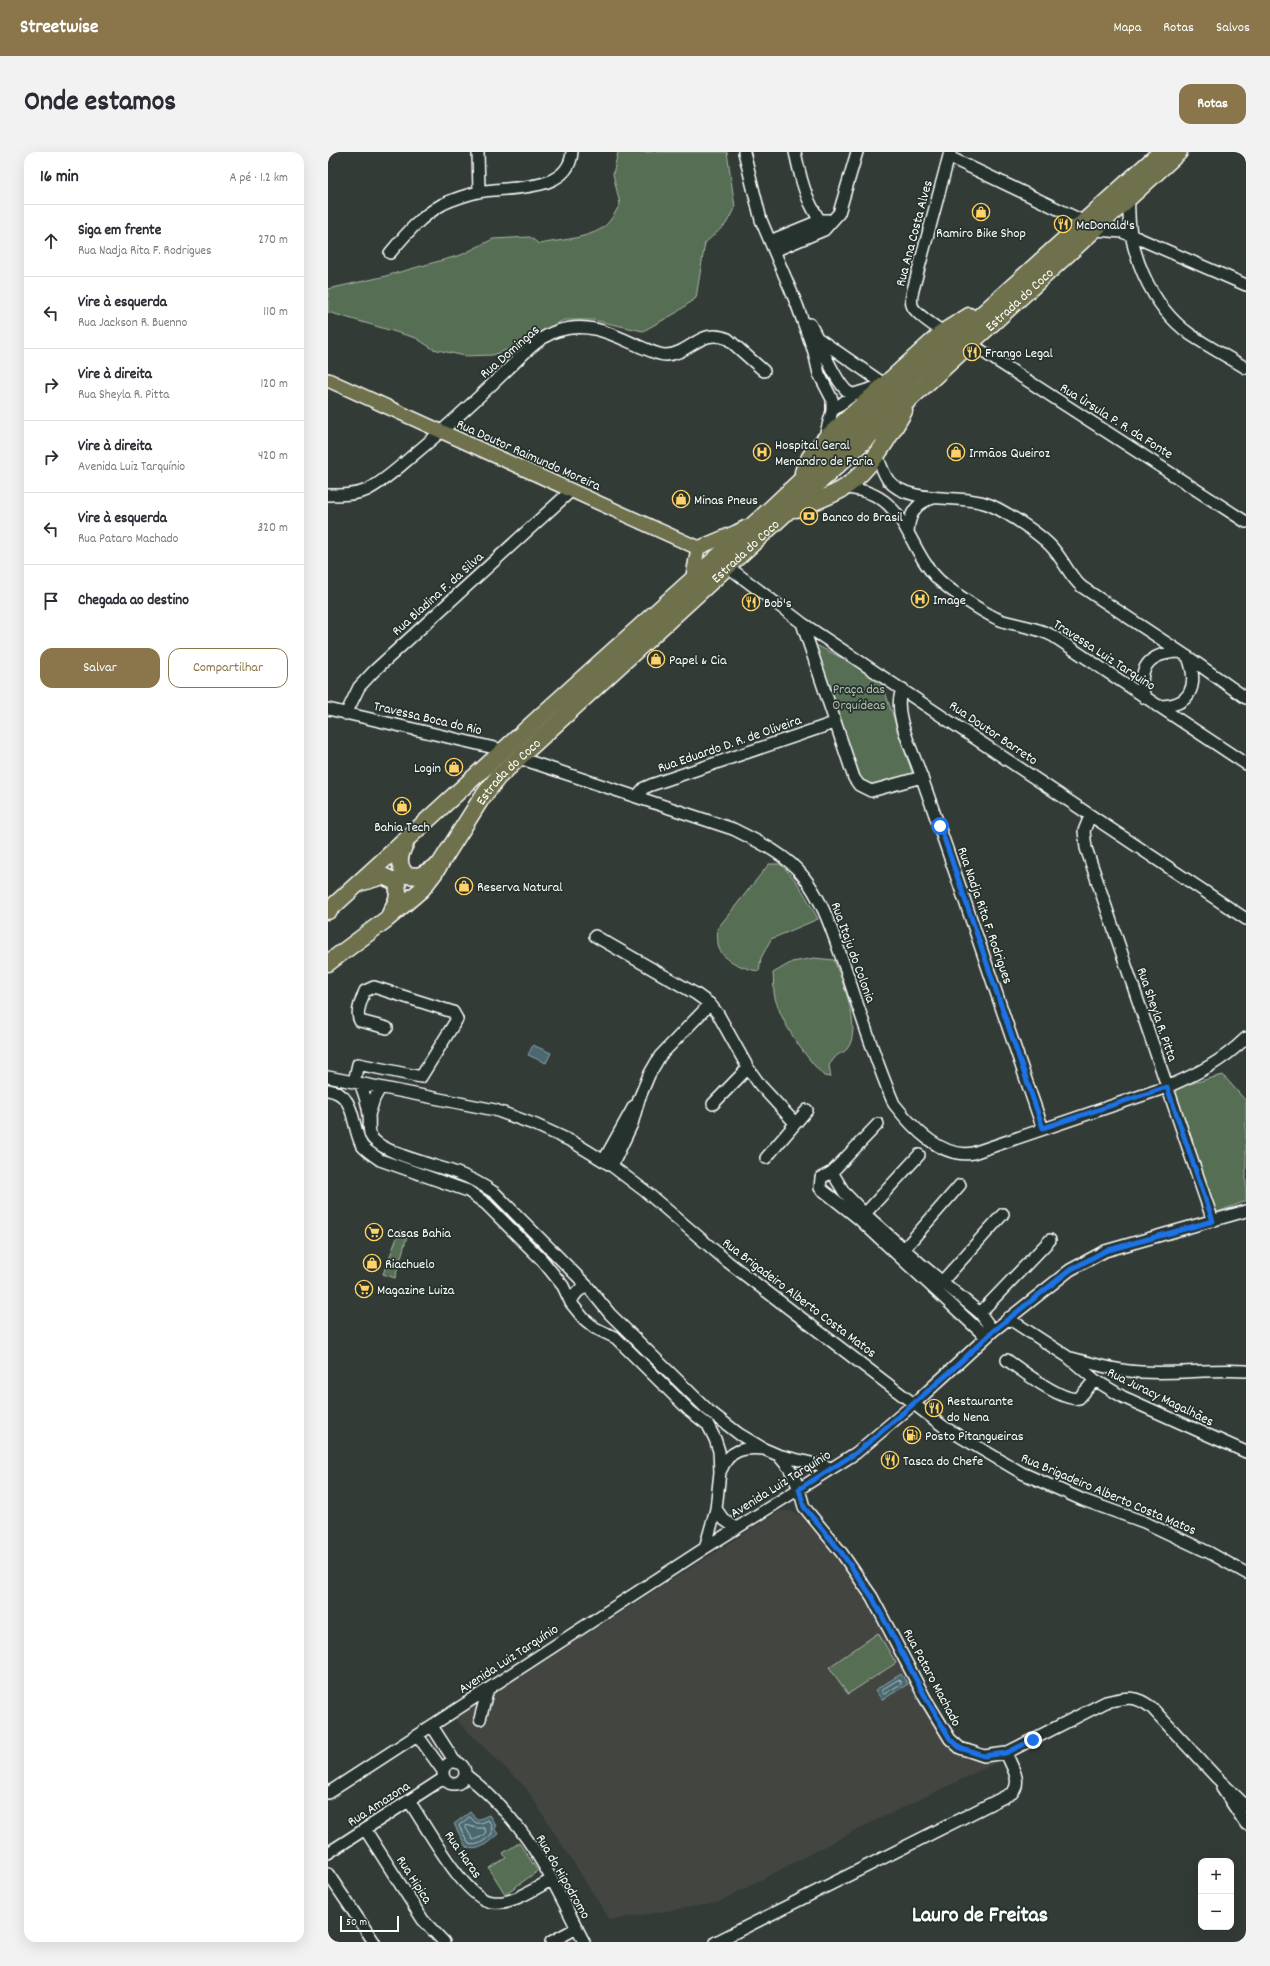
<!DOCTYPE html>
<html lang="pt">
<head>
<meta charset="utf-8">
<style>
  body { margin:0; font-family:Dekko,sans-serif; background:#f2f2f3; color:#2b2b33 }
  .controls { position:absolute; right:12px; bottom:12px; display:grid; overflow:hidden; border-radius:8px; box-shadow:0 4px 16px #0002 }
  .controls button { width:36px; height:36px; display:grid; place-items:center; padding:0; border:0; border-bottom:1px solid #e1e1e2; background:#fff; color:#2b2b33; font:20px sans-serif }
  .scale { position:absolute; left:12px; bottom:10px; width:59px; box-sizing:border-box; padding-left:4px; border:2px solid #fff; border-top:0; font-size:11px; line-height:14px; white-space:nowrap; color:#fff; -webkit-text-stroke:3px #26332d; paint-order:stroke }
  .stop { position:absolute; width:12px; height:12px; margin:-9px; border:3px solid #1a73e8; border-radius:50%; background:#fff }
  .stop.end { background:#1a73e8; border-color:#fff; box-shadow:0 1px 4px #0008 }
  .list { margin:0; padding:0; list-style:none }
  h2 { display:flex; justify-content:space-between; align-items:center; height:52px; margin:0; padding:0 16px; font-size:17px }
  h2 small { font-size:13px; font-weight:400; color:#7c7c81 }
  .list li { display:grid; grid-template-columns:26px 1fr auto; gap:12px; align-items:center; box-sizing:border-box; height:72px; padding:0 16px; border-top:1px solid #e1e1e2 }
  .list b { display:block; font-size:15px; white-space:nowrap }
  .list p { margin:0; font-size:13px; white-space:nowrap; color:#7c7c81 }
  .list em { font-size:13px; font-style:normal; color:#7c7c81 }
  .actions { display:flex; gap:8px; padding:12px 16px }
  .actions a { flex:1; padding:9px 0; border:1px solid #8a764a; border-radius:12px; text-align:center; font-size:14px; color:#8a764a }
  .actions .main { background:#8a764a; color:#fff }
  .icon { flex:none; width:22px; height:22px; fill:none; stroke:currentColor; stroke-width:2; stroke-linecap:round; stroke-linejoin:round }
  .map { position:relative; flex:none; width:918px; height:1790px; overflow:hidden; border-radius:12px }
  header { display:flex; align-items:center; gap:24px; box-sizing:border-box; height:56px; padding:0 20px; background:#8a764a; color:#fff }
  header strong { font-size:19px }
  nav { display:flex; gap:22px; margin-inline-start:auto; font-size:14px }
  .intro { display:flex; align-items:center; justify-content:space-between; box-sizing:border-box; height:96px; padding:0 24px }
  h1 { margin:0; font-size:28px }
  .button { padding:10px 18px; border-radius:12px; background:#8a764a; color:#fff; font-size:14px; font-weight:700 }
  main { display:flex; gap:24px; padding:0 24px }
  aside { flex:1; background:#fff; border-radius:12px; box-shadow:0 4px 16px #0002 }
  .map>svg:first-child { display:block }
</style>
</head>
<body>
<header>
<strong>Streetwise</strong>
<nav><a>Mapa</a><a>Rotas</a><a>Salvos</a></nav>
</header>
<div class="intro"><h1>Onde estamos</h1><a class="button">Rotas</a></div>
<main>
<aside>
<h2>16 min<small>A pé · 1.2 km</small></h2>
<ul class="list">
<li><svg class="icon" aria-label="ahead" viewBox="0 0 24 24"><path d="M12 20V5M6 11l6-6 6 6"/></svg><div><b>Siga em frente</b><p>Rua Nadja Rita F. Rodrigues</p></div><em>270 m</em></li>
<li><svg class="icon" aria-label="left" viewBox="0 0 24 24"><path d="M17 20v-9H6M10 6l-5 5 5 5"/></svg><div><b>Vire à esquerda</b><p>Rua Jackson R. Buenno</p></div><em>110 m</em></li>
<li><svg class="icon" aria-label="right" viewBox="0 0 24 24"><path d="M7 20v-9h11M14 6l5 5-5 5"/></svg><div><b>Vire à direita</b><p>Rua Sheyla R. Pitta</p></div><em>120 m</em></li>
<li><svg class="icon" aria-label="right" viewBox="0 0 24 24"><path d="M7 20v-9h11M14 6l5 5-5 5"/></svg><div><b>Vire à direita</b><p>Avenida Luiz Tarquínio</p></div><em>420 m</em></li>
<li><svg class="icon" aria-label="left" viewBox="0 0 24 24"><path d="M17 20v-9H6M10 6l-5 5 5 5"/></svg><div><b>Vire à esquerda</b><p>Rua Pataro Machado</p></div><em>320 m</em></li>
<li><svg class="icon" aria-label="arrive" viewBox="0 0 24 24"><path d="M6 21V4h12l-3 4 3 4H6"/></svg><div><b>Chegada ao destino</b></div></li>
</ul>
<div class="actions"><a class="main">Salvar</a><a>Compartilhar</a></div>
</aside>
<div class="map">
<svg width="918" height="1790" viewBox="0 0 918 1790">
  <rect width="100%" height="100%" fill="#333b36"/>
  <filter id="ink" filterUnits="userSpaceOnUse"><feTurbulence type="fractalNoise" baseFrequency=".025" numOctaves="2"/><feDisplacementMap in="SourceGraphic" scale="8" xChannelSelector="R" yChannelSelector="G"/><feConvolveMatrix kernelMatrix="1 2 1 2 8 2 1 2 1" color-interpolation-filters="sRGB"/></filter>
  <g filter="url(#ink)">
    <path fill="#434540" d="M 452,1359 L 464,1359 L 472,1363 L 517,1413 L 538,1441 L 617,1589 L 638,1607 L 668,1611 L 530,1677 L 389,1751 L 282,1768 L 198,1636 L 126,1566 Z"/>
    <path fill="#566e53" stroke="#aab6a9" d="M 290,0 L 399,0 L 407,55 L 398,72 L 377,91 L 368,146 L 348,161 L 315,179 L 265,168 L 236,168 L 216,178 L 192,193 L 165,203 L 137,204 L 105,197 L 88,186 L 0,160 L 0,137 L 54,125 L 133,103 L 165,87 L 202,85 L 211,92 C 231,88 256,87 273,77 C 282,71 287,61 292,52 L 285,22 Z
      M 486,492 L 552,525 L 585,623 L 536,636 Z
      M 441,712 L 452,712 C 471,729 478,745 490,767 L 443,787 L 433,806 L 431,819 C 419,818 395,809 391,796 C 389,791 390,783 389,777 Z
      M 486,806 L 506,808 C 514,829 535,877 519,897 C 517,900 514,900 511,902 C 507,904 504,910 501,913 L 503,925 L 496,924 C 476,903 455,874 447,846 C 445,838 446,829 445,821 L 464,810 Z
      M 895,923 L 918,949 L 918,1049 L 887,1061 L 846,936 Z
      M 72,1078 L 80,1081 L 67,1126 L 55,1122 Z
      M 550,1481 L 568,1511 L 520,1542 L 501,1515 Z
      M 191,1691 L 210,1719 L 177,1742 L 161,1716 L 178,1706 L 175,1701 Z"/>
    <path fill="#48686f" stroke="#91a4a9" d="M 205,893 L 223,901 L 218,911 L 200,903 Z
      M 573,1522 L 580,1532 L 554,1548 L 547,1538 Z
      M 142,1660 L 149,1668 L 161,1663 L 168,1674 L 166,1676 L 170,1682 C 160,1690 151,1701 138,1695 L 126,1672 Z"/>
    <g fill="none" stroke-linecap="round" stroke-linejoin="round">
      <path stroke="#b6c3c5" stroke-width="1" d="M 570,1528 L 573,1529 L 573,1532 L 556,1542 L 554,1541 L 554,1538 Z
        M 142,1665 L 148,1671 L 153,1671 L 159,1668 L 163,1672 L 164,1682 C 157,1688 150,1695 141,1692 L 131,1674 Z
        M 139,1673 L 148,1676 L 156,1676 L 158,1680 L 153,1685 L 145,1688 L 138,1676 Z"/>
      <defs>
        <path id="minor" d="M 150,0 L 151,40
          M 416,0 L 433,68 L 469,153 L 486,200 L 491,222 L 504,247 L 504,259 L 496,288
          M 467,0 C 471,18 475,38 484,55 C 488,63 493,69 496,78
          M 621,5 L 757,70
          M 801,47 C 798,96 822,154 863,183 C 881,195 900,205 918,216
          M 768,78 L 794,80 L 805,84 L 918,133
          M 442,89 L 493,68 L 500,68
          M 446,99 L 496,78 L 511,61 L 529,0
          M 62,101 C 78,82 93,64 115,52 C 126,47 138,43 150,40 C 179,34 241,42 244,0
          M 482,172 C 491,186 510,242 526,242
          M 615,180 C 608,175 586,161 584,153 C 583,149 584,142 585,138 L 622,0
          M 491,187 L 556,232
          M 643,192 L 918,370
          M 504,259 L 526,242 L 552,234
          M 549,303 C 552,311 555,321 560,328 C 581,354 634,341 662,353 C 680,361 716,384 727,399 C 737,411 742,425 754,435 L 860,505 L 918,546
          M 516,336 C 580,339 575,393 611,428 C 624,440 660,464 675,469 C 692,474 709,475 725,484 L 918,612
          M 0,343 C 13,343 27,343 39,338 C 55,330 69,317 83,305 C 116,278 148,248 179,218 C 193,205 210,185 229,179 C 262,169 283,182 313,195 C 321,198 329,203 338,203 C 362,202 373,175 400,187 L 436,219
          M 580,380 C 581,362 588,350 606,346
          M 399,414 L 474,471 L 918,767
          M 474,471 L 526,626 L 531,633 L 543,639 L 594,625
          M 575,537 C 563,555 583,596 590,615 C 633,735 673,856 715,977
          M 817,546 C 808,516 821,501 851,500
          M 829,554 C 863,555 871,534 860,505
          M 0,557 L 175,598
          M 18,562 L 31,535 L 46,519 L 244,338
          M 191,606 L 405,677 C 429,689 458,702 475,724 C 497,751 506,786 518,818 C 533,863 547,908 566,952 C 584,975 613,1007 645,1001 L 839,935 C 871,921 893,910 918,886
          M 309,644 L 316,636 L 323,633 L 506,571
          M 762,664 L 756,679 L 758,696 L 885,1069
          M 267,784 L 368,842 L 382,852 L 390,862 L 420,916 L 432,933 L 467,971
          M 0,925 L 167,958 L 208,973 L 245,990 L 284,1014 L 317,1039 L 400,1110 L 616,1275 L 694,1321 L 755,1348 L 816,1370 L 882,1401 L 918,1421
          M 26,930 L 30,912 L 93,925 L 129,867 L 125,860 L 46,835 L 37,839 C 34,847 27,861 32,869 L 59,876
          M 32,931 C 36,941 40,952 41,963 C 42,971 40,978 43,984 C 51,1001 111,1014 129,1021 C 143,1026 155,1033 167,1041 L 260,1135 L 282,1162 L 380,1258 L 411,1282 L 436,1297 L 450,1303 L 504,1316
          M 0,938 C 28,942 23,972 33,992 C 37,999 46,1003 52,1008 L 140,1039 L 158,1052 L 214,1108 L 235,1134 L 243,1151 L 256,1167 L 267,1176 L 288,1186 L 362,1259 L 380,1273 L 387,1287 L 391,1299 L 392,1320 L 388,1357 L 377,1396
          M 385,952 L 420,916
          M 41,963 L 46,947 L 52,936
          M 550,972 L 504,1020 L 493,1026 L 492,1036 L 531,1067 L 658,1185
          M 438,1006 L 479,958
          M 276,1008 L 306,954
          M 284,1014 L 304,972 L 311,947 L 321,923 L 332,904 L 382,852
          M 504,1020 L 516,1040 L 537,1062 L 594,1113 L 652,1161 L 665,1179
          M 533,1066 L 591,1003
          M 576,1097 L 632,1033
          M 610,1134 L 675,1062
          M 243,1151 C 246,1142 251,1136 260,1135
          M 652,1161 L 722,1088
          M 680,1166 L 740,1205 L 767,1228 L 795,1245 L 918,1300
          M 743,1206 C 766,1212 789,1219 813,1220 C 848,1222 883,1217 918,1219
          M 679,1208 C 693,1218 735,1251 751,1246 L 767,1228
          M 450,1303 L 461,1316 L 465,1323 L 471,1337 L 476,1355 L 513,1400 L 544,1445 L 597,1546 L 622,1587 L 632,1596 L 656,1604 L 678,1601 L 778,1550 C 798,1545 808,1543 824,1556 L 888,1625 L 918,1654
          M 393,1318 C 401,1298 415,1295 436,1297
          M 388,1357 L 395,1367 L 408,1376
          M 152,1567 L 160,1537
          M 104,1574 L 127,1610
          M 90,1584 L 115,1619
          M115 1621a11 11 0 1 1 22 0a11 11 0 1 1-22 0Z
          M 138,1623 C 168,1646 196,1679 215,1712 C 230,1737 242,1764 256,1790
          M 894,1636 L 918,1672
          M 0,1641 L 377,1396 L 528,1301 L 587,1251 L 665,1179 L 742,1118 L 777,1099 L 918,1059
          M 81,1649 C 97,1672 137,1748 164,1750 C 184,1753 206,1737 223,1728
          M 37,1677 L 95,1768 L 116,1790
          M 0,1701 L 116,1626
          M 0,1722 L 46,1790
          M 223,1790 L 249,1776
          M 388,1790 L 684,1641 C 695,1630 683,1613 678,1601"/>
        <path id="major" d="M 0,228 L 370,396 L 408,380 L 418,375
          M 364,429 L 370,396"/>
        <g id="highway">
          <path d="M 475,320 L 482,305 L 496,288 L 615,180 L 641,164"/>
          <path d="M 468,357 C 484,350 502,345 516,336 C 543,317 560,287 576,259"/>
          <path d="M 78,690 C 72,702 68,711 78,723 L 91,724 L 108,715"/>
          <path d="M 35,730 L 55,724 L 68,730 C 73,742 68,751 62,762"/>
          <path d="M 0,759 L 213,564 L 436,363 L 587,221 L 630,184 L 833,0"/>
          <path id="s1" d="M 0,811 L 59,767 L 94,737 L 107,720 L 153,647 L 170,625 L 851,0"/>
        </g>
      </defs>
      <use href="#minor" stroke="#fff" stroke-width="14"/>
      <use href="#major" stroke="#fff" stroke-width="16"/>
      <use href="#highway" stroke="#fff" stroke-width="19"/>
      <use href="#minor" stroke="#26332d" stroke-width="11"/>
      <use href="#major" stroke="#6e714b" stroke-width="13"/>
      <use href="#highway" stroke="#6e714b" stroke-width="16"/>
    </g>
  </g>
  <g fill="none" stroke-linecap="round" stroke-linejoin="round" filter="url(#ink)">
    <path stroke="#1a73e8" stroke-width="5" d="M 612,674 L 715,976 L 839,935 L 885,1069 L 777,1099 L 742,1118 L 665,1179 L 623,1219 L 546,1286 L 528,1301 L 471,1337 L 476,1355 L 513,1400 L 544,1445 L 598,1546 L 622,1587 L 632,1596 L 656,1604 L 678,1601 L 705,1588"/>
  </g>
  <defs>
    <symbol id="shop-ring" viewBox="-11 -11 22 22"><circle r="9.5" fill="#26332d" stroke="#ffd166" stroke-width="1.5"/><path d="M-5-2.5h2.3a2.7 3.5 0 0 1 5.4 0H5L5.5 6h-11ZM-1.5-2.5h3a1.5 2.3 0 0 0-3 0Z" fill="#ffd166"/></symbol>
    <symbol id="restaurant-ring" viewBox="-11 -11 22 22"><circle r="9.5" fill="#26332d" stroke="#ffd166" stroke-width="1.5"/><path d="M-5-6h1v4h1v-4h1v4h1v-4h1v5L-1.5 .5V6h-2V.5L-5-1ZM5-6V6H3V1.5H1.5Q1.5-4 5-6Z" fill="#ffd166"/></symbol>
    <symbol id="hospital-ring" viewBox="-11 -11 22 22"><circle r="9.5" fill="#26332d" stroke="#ffd166" stroke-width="1.5"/><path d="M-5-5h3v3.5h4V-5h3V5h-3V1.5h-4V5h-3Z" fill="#ffd166"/></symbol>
    <symbol id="bank-ring" viewBox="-11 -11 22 22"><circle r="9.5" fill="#26332d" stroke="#ffd166" stroke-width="1.5"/><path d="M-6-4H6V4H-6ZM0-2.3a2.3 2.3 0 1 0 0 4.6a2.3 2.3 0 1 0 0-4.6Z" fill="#ffd166"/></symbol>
    <symbol id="supermarket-ring" viewBox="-11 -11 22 22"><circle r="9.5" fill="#26332d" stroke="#ffd166" stroke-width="1.5"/><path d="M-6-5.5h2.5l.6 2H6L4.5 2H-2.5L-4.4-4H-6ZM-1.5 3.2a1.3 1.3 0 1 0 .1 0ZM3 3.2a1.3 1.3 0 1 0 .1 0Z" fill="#ffd166"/></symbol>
    <symbol id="fuel-ring" viewBox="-11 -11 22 22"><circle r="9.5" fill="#26332d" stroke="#ffd166" stroke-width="1.5"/><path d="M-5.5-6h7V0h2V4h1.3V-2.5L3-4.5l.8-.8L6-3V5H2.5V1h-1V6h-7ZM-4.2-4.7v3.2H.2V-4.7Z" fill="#ffd166"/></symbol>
  </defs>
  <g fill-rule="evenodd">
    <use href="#shop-ring" x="643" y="50" width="20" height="20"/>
    <use href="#restaurant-ring" x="725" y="62" width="20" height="20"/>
    <use href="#restaurant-ring" x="634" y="190" width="20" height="20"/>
    <use href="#hospital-ring" x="424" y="290" width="20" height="20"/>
    <use href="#shop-ring" x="618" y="290" width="20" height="20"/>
    <use href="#shop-ring" x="343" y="337" width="20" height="20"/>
    <use href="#bank-ring" x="471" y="354" width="20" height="20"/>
    <use href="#hospital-ring" x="582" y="437" width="20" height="20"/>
    <use href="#restaurant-ring" x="413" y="440" width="20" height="20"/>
    <use href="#shop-ring" x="318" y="497" width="20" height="20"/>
    <use href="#shop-ring" x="116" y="605" width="20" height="20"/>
    <use href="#shop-ring" x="64" y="644" width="20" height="20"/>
    <use href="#shop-ring" x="126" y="724" width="20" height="20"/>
    <use href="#supermarket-ring" x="36" y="1070" width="20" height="20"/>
    <use href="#shop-ring" x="34" y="1101" width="20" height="20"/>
    <use href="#supermarket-ring" x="26" y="1127" width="20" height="20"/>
    <use href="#restaurant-ring" x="596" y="1246" width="20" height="20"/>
    <use href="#fuel-ring" x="574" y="1273" width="20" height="20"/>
    <use href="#restaurant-ring" x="552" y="1298" width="20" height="20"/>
  </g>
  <g text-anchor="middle" stroke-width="3.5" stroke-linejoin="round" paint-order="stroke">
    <g font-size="14" fill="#fff" stroke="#26332d" text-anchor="start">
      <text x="748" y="77">McDonald's</text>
      <text x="653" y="85" text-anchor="middle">Ramiro Bike Shop</text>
      <text x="657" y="205">Frango Legal</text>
      <text x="447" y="297">Hospital Geral<tspan x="447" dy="16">Menandro de Faria</tspan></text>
      <text x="641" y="305">Irmãos Queiroz</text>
      <text x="366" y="352">Minas Pneus</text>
      <text x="494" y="369">Banco do Brasil</text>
      <text x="605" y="452">Image</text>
      <text x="436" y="455">Bob's</text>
      <text x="341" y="512">Papel &amp; Cia</text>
      <text x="113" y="620" text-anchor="end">Login</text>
      <text x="74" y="679" text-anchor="middle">Bahia Tech</text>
      <text x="149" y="739">Reserva Natural</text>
      <text x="59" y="1085">Casas Bahia</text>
      <text x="57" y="1116">Riachuelo</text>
      <text x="49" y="1142">Magazine Luiza</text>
      <text x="619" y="1253">Restaurante<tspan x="619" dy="16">do Nena</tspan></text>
      <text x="597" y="1288">Posto Pitangueiras</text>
      <text x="575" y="1313">Tasca do Chefe</text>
    </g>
    <g font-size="14" fill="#fff" stroke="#26332d">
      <text transform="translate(585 81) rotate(-75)" y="5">Rua Ana Costa Alves</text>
      <text dy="5" stroke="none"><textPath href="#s1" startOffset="962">Estrada do Coco</textPath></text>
      <text transform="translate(181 199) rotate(-41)" y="5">Rua Domingas</text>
      <text transform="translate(789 268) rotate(32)" y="5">Rua Ùrsula P. R. da Fonte</text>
      <text transform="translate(201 302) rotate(24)" y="5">Rua Doutor Raimundo Moreira</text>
      <text dy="5" stroke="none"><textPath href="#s1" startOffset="590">Estrada do Coco</textPath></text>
      <text transform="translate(109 441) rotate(-42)" y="5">Rua Bladina F. da Silva</text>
      <text transform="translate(777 502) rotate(33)" y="5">Travessa Luiz Tarquino</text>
      <text transform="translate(100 565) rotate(13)" y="5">Travessa Boca do Rio</text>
      <text transform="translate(666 580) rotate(34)" y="5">Rua Doutor Barreto</text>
      <text transform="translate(401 591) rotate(-19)" y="5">Rua Eduardo D. R. de Oliveira</text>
      <text dy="5" stroke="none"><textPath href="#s1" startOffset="266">Estrada do Coco</textPath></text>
      <text transform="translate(658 763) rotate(71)" y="5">Rua Nadja Rita F. Rodrigues</text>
      <text transform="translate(526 800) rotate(70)" y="5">Rua Itaju do Colonia</text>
      <text transform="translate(830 862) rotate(71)" y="5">Rua Sheyla R. Pitta</text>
      <text transform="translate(472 1145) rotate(37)" y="5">Rua Brigadeiro Alberto Costa Matos</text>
      <text transform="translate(833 1244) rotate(26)" y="5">Rua Juracy Magalhães</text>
      <text transform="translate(452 1331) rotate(-32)" y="5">Avenida Luiz Tarquínio</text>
      <text transform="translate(781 1341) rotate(23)" y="5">Rua Brigadeiro Alberto Costa Matos</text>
      <text transform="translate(180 1506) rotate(-33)" y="5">Avenida Luiz Tarquínio</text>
      <text transform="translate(605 1525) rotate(62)" y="5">Rua Pataro Machado</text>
      <text transform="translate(50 1651) rotate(-33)" y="5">Rua Amazona</text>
      <text transform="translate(136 1702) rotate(55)" y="5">Rua Haras</text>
      <text transform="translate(236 1724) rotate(60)" y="5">Rua do Hipodromo</text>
      <text transform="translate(87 1727) rotate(57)" y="5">Rua Hipica</text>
    </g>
    <g font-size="14" fill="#b3beb2" stroke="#26332d">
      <text x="531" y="541">Praça das<tspan x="531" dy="16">Orquídeas</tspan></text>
    </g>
    <g font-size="22" font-weight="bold" fill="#fff" stroke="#26332d">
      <text x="652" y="1769">Lauro de Freitas</text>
    </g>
  </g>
</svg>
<div class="controls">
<button>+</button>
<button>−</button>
</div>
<div class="scale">50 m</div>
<div class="stop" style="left:612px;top:674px"></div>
<div class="stop end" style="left:705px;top:1588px"></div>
</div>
</main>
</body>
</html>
